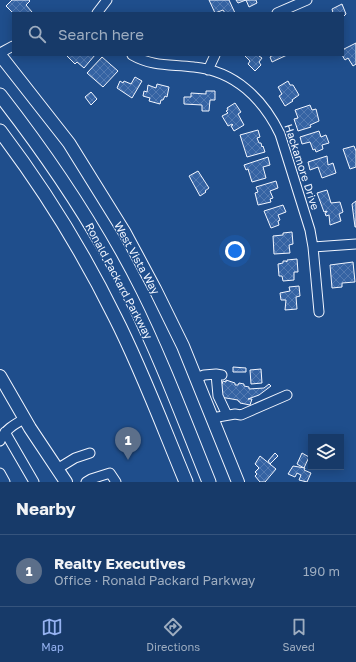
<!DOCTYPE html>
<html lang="en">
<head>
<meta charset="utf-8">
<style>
  body { margin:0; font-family:"Golos Text",sans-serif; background:#20416f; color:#f1f3f6 }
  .controls { position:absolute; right:12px; bottom:12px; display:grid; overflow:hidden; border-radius:0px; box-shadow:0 2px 10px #0003 }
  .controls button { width:36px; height:36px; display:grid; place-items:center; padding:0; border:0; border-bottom:1px solid #36547d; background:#173a69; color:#f1f3f6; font:20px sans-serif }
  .you { position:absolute; left:235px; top:251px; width:14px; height:14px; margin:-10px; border:3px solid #fff; border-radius:50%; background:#1a73e8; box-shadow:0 0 0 6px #1a73e833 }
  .badge { display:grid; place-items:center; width:26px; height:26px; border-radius:50%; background:#95b2f1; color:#fff; font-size:13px; font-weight:700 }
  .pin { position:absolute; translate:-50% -33px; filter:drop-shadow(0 1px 2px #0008) }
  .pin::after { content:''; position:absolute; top:21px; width:14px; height:12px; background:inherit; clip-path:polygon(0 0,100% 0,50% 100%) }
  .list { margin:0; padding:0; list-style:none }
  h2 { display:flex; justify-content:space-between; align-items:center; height:52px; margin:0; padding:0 16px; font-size:17px }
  h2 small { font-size:13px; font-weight:400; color:#9eadc0 }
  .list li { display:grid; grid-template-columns:26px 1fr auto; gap:12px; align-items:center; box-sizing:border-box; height:72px; padding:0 16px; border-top:1px solid #36547d }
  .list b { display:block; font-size:15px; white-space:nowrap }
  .list p { margin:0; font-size:13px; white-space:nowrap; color:#9eadc0 }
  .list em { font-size:13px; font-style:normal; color:#9eadc0 }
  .icon { flex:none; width:22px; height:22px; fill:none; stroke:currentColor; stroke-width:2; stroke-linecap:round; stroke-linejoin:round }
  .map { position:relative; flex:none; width:356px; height:482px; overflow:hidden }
  .search { position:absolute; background:#173a69; box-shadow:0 2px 10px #0003; left:12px; right:12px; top:12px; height:44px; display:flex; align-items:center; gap:10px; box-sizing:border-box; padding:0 14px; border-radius:0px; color:#9eadc0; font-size:15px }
  .sheet { height:124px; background:#173a69 }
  nav { display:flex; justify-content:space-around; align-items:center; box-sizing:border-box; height:56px; border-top:1px solid #36547d; background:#173a69; font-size:11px; color:#9eadc0 }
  nav a { display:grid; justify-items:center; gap:2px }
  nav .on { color:#95b2f1 }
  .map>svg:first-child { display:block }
</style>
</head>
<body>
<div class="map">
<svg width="356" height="482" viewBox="0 0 356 482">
  <defs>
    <pattern id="building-cross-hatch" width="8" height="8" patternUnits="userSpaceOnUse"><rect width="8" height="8" fill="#3563a3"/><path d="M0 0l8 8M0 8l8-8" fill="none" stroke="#537ab1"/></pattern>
  </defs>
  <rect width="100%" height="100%" fill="#1f4e8c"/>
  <path fill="url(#building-cross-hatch)" stroke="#f2f6ff" d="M 12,0 L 29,0 L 30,1 L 26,5 L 32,12 L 31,13 L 13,13 L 6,6 Z
    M 209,0 L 229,0 L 235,13 L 225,13 L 223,10 L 215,13 Z
    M 236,0 L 256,0 L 257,3 L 249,7 L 246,0 L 238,3 Z
    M 342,4 L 346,14 L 343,17 L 343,13 L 333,13 L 332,9 Z
    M 356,43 L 356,64 L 353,66 L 348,58 L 345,60 L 342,55 L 344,49 Z
    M 66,55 L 95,55 L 84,68 L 77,62 L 75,64 Z
    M 244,55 L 261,55 L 259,56 L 262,58 L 259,62 L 261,65 L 255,71 L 248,64 L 250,61 Z
    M 273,55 L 287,55 L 272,62 L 270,57 Z
    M 102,57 L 118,71 L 103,87 L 87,73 Z
    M 135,77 L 142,81 L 132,98 L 117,88 L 120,81 L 123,83 L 124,81 L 131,84 Z
    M 288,81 L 290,85 L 293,85 L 299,95 L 292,100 L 293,101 L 285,106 L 279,96 L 282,94 L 278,87 Z
    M 157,84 L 169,87 L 167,97 L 165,96 L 163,100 L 161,100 L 160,104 L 149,101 L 150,98 L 143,96 L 144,91 L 147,92 L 148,85 L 156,88 Z
    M 206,91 L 215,91 L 215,100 L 210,100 L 209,111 L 202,111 L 202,105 L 184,104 L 184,97 L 191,97 L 191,93 L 206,94 Z
    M 91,92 L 97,99 L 91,105 L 85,97 Z
    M 235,103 L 241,112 L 238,114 L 244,125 L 234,131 L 231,126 L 233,125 L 232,124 L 228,126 L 222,116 L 228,113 L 226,111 L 228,110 L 227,108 Z
    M 310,105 L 312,110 L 316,109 L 319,121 L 310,125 L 311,127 L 298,131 L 294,119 L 298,118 L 295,110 Z
    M 258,130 L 260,137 L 257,138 L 259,143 L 261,143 L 262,147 L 263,146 L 265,152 L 247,157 L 240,135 Z
    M 319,131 L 321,137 L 326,135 L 329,143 L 322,145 L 323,149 L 316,152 L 315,149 L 313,150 L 310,142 L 302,144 L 300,137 Z
    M 354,146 L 356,151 L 356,167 L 350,169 L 343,149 Z
    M 327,156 L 328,165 L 333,163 L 336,173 L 322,178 L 318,167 L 310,170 L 308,162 Z
    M 268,157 L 270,165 L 263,167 L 266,178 L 252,182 L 248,169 L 246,170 L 244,165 Z
    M 198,171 L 209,188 L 205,191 L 206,192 L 200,196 L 189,176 Z
    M 276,181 L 278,188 L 270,191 L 273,198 L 270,199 L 271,202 L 258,205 L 255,193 L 258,192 L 256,187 Z
    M 327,190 L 331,203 L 340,202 L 343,212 L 339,214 L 341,221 L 330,225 L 329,215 L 326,216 L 325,213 L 327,212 L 327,211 L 324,212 L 317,193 Z
    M 356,201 L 356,227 L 355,227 L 352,204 Z
    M 283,205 L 286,212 L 278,215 L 280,220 L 278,221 L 279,225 L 271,228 L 264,211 Z
    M 292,232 L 293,244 L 289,245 L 290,253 L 274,254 L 273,236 L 283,235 L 283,233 Z
    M 297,259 L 298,272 L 294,272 L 294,280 L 283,281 L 282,276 L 279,276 L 278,264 L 283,263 L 283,261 L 286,261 L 287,262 L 287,260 Z
    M 353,262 L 355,282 L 342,283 L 342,287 L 332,288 L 330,265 Z
    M 299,286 L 300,296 L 296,297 L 297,309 L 285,310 L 286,300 L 281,300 L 280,293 L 290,291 L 289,287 Z
    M 233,367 L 246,368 L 246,372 L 233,372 Z
    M 261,369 L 262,383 L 251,384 L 250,370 Z
    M 226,380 L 235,383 L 235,385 L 238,385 L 239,383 L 244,384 L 244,386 L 249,387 L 249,389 L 264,388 L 269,384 L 271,386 L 259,395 L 248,399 L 252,399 L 250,405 L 240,403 L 240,402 L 238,401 L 238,400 L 220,397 L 220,384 L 222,384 L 223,381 L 226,382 Z
    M 275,453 L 278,456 L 270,464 L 268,461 Z
    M 302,453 L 309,457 L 304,468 L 297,464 Z
    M 260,456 L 276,469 L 265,482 L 260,482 L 255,476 L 257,474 L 255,472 L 259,468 L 255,464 Z
    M 293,466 L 305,468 L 304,470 L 311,473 L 307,482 L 299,480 L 301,475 L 297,473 L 295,477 L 288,474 Z"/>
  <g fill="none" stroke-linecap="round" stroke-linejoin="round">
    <defs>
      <path id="minor" d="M 97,13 L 107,0
        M 277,13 L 307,0
        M 0,53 L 13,46
        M 132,55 C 153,67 172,64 194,67 C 235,71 263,99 280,134 L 310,230 L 313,247 L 319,312
        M 208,70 L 215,55
        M 313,247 L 356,244
        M 222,375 L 216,374 L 218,396 L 227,415
        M 196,378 L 204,375 L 216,374
        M 212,418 L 235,414 L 241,415 L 287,395
        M 5,432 L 34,482
        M 0,441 C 4,430 15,424 24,419
        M 57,469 L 75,458 L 90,453
        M 0,473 L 5,482
        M 86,482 L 91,479 L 110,473 L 116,482"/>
      <path id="major" d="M 0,55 L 69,143 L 125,233 L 155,289 L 183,346 L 238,482
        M 0,376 L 30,428 L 66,482"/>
      <path id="highway" d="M 0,95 C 49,158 94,224 130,296 C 160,356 184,420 209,482
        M 0,131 C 44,189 83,252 115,317 C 142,370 163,427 186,482"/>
    </defs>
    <use href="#minor" stroke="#f2f6ff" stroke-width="11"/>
    <use href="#major" stroke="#f2f6ff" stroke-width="14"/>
    <use href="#highway" stroke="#f2f6ff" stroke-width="15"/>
    <use href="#minor" stroke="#1f4e8c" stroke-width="9"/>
    <use href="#major" stroke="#1f4e8c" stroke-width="12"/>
    <use href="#highway" stroke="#1f4e8c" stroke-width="13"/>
  </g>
  <g text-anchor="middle" stroke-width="3" stroke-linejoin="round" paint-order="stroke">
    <g font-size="11" fill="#f2f6ff" stroke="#1f4e8c">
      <text transform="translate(302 167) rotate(72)" y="4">Hackamore Drive</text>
      <text transform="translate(137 258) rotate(61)" y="4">West Vista Way</text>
      <text transform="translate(119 281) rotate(62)" y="4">Ronald Packard Parkway</text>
    </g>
  </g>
</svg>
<div class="controls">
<button><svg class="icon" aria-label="layers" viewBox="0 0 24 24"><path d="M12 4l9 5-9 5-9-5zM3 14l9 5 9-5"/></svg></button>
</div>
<div class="you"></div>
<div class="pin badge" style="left:128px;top:460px;background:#5c6f8a">1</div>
<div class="search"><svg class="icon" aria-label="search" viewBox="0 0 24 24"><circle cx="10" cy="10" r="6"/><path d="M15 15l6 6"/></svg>Search here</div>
</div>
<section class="sheet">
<h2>Nearby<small></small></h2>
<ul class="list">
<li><span class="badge" style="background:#5c6f8a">1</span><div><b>Realty Executives</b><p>Office · Ronald Packard Parkway</p></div><em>190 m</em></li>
</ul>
</section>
<nav>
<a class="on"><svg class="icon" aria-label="map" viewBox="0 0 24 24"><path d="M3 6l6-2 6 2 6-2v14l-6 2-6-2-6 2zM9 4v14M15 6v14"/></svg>Map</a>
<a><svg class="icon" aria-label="directions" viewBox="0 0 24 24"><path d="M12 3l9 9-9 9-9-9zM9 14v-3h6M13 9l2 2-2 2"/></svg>Directions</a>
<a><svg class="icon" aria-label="saved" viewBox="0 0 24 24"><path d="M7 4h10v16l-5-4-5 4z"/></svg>Saved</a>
</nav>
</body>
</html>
